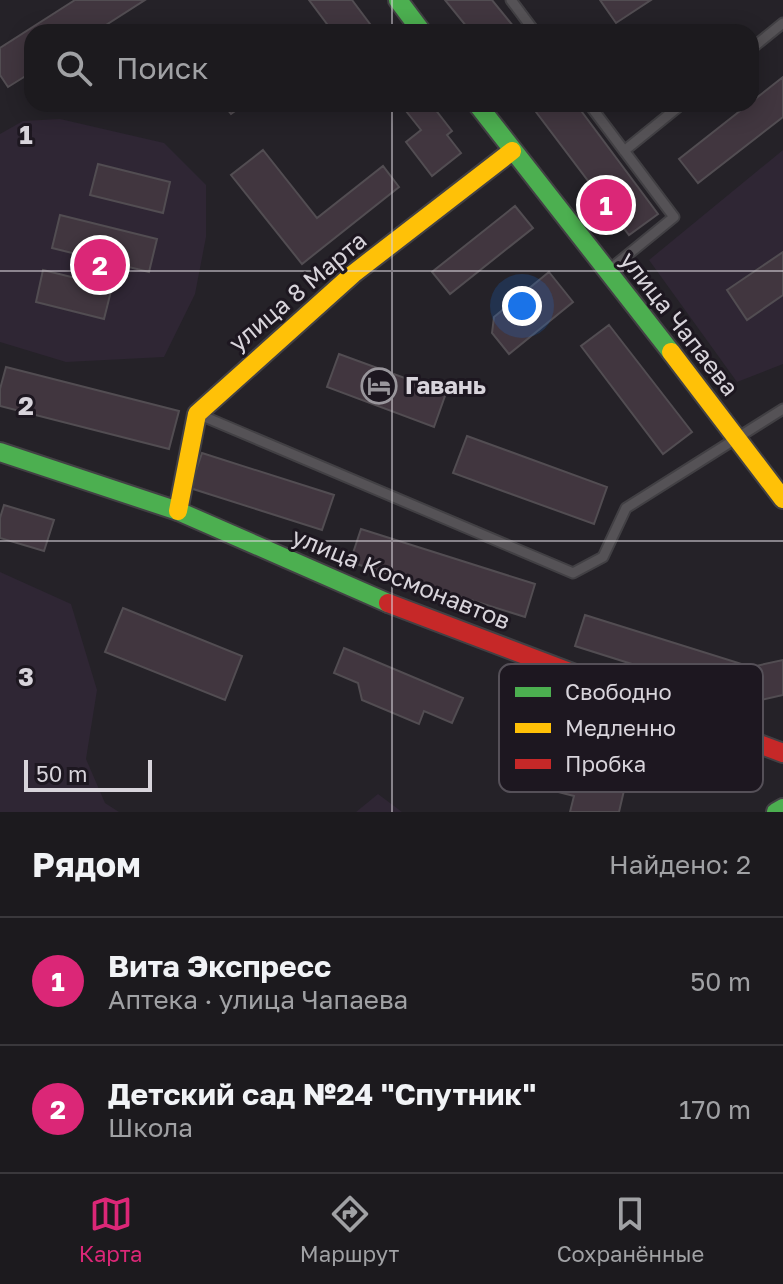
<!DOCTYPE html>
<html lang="ru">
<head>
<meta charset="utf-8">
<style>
  body { margin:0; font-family:"Golos Text",sans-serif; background:#29272b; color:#f1f3f6 }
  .scale { position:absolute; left:24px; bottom:20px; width:128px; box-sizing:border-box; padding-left:8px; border:4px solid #d8d4db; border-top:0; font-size:22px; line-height:28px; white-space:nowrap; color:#d8d4db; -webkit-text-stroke:6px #1d1720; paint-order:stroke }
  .you { position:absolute; left:522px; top:306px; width:28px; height:28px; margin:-20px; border:6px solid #fff; border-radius:50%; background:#1a73e8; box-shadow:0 0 0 12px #1a73e833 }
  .badge { display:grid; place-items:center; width:52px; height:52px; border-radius:50%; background:#db2777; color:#fff; font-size:26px; font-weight:700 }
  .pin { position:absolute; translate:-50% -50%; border:4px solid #fff; box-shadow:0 2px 8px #0006 }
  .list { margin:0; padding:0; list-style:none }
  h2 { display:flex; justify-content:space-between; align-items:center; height:104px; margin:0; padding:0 32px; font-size:34px }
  h2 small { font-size:26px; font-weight:400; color:#a0a1a4 }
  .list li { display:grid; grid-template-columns:52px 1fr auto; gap:24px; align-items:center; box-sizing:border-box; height:128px; padding:0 32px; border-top:2px solid #3a383c }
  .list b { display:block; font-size:30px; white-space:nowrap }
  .list p { margin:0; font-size:26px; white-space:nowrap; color:#a0a1a4 }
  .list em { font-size:26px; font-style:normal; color:#a0a1a4 }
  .icon { flex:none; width:44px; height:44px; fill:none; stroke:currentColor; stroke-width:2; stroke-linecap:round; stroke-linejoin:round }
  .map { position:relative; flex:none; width:783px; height:812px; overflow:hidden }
  .search { position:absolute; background:#1c1a1e; box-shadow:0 4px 20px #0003; left:24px; right:24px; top:24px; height:88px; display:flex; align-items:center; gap:20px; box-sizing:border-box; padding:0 28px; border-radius:24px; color:#a0a1a4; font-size:30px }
  .sheet { height:360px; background:#1c1a1e }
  nav { display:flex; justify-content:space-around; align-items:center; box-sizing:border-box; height:112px; border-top:2px solid #3a383c; background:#1c1a1e; font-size:22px; color:#a0a1a4 }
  nav a { display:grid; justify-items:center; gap:4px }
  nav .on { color:#db2777 }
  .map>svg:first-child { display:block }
</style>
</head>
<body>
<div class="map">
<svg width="783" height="812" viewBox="0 0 783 812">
  <rect width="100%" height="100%" fill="#252228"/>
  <path fill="#2f2634" d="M 60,119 L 164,143 L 206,185 L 206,237 L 195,294 L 164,357 L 66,362 L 0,342 L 0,134 L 23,121 Z
    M 783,150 L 783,364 L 737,382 L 649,260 Z
    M 0,572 L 71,604 L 97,690 L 86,759 L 105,803 L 119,812 L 0,812 Z
    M 378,794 L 402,812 L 356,812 Z"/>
  <path fill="#41363f" stroke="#524d52" stroke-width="2" d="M 75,0 L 145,0 L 95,32 L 32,32 L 32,72 L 8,87 L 0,75 L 0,48 Z
    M 309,0 L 352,0 L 376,32 L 333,32 Z
    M 445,0 L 492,0 L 518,32 L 471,32 Z
    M 600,0 L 651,0 L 616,23 Z
    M 783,77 L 783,117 L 698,183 L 679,159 Z
    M 223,104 L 245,104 L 231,114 Z
    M 416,104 L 431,104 L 452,131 L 447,135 L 461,153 L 432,176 L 406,142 L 421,130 L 406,111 Z
    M 530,104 L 576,104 L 658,214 L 629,235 Z
    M 263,150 L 317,218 L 383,166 L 399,187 L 302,264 L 231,175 Z
    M 98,164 L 170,182 L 163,213 L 90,195 Z
    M 515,206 L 533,228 L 450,294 L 432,272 Z
    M 60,215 L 157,239 L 149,272 L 52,248 Z
    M 783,252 L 783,295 L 747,320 L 727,290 Z
    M 43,270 L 112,287 L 104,319 L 36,302 Z
    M 549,272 L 573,302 L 509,354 L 492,333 L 494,317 Z
    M 609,325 L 692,432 L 663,454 L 581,346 Z
    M 339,354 L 446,393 L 434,427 L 327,387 Z
    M 6,367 L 179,411 L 169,449 L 0,406 L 0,389 Z
    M 467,436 L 607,487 L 594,524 L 453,473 Z
    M 202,453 L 334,495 L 322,530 L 190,488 Z
    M 4,505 L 54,520 L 44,551 L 0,538 L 0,518 Z
    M 361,529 L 535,584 L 525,617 L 350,562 Z
    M 123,608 L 242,656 L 225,700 L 105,652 Z
    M 585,615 L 751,667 L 783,660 L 783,695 L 752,702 L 575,646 Z
    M 344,648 L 463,698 L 452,723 L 424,711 L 419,724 L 362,700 L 358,683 L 334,673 Z
    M 546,731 L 632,756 L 619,812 L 570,812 L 574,796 L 531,785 Z"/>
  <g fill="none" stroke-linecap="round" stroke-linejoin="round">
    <defs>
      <path id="lane" d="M 511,0 L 535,32
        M 751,49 L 783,23
        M 589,104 L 674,217 L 609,270
        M 624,151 L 682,104
        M 200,415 L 573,573 L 603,557 L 626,508 L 783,409"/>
      <path id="fast" d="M 398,0 L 422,32
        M 477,104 L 671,352
        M 0,452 L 178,511 L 388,603
        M 776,812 L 783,808"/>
      <path id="slow" d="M 671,352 L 783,499
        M 178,511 L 197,414 L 353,274 L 512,151"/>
      <path id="jam" d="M 388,603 L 783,753"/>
    </defs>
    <use href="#lane" stroke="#424044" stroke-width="13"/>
    <use href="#fast" stroke="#424044" stroke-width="22"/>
    <use href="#slow" stroke="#424044" stroke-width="22"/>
    <use href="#jam" stroke="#424044" stroke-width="22"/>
    <use href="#lane" stroke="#555256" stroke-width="9"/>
    <use href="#fast" stroke="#4caf50" stroke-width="18"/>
    <use href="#slow" stroke="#ffc107" stroke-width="18"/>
    <use href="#jam" stroke="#c62828" stroke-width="18"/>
  </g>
  <path fill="none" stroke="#d8d4db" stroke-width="2" stroke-opacity="0.55" d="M 392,0 L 392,32M 392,104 L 392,812M 0,271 L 783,271M 0,541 L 783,541"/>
  <defs>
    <symbol id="hotel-ring" viewBox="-11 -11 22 22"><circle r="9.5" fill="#1d1720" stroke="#99969c" stroke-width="1.5"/><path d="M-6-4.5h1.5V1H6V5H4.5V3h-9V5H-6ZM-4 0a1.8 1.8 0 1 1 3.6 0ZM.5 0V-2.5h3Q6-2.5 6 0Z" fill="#99969c"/></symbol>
  </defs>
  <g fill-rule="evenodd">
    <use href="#hotel-ring" x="359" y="366" width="40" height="40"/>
  </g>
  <g text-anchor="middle" stroke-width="6" stroke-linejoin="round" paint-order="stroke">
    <g font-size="24" fill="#d8d4db" stroke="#1d1720">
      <text transform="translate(298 292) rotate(-40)" y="8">улица 8 Марта</text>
      <text transform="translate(679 324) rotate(52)" y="8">улица Чапаева</text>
      <text transform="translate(401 579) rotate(22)" y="8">улица Космонавтов</text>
    </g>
    <g font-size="24" font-weight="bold" fill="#d8d4db" stroke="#1d1720" text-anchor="start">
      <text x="405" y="394">Гавань</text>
    </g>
  </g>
  <rect x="499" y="664" width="264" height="128" rx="12" fill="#1d1720" stroke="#555058" stroke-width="2"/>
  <rect x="515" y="687" width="36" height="10" fill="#4caf50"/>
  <rect x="515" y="723" width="36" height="10" fill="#ffc107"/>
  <rect x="515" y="759" width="36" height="10" fill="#c62828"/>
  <g font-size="22" fill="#d8d4db">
    <text x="565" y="700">Свободно</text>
    <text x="565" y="736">Медленно</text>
    <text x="565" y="772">Пробка</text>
  </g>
  <g font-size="26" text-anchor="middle" font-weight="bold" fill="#d8d4db" stroke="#1d1720" stroke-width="6" stroke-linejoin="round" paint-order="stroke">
    <text x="26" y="144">1</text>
    <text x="26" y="415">2</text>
    <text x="26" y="686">3</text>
  </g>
</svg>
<div class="scale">50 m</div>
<div class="you"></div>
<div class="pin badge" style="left:606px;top:205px">1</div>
<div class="pin badge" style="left:100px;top:265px">2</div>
<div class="search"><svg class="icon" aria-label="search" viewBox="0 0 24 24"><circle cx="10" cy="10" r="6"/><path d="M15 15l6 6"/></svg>Поиск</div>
</div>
<section class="sheet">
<h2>Рядом<small>Найдено: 2</small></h2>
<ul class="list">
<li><span class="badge">1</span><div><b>Вита Экспресс</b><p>Аптека · улица Чапаева</p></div><em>50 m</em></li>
<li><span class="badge">2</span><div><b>Детский сад №24 &quot;Спутник&quot;</b><p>Школа</p></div><em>170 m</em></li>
</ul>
</section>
<nav>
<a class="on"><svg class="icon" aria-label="map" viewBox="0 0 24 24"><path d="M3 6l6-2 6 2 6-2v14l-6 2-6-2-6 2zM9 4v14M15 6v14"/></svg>Карта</a>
<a><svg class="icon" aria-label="directions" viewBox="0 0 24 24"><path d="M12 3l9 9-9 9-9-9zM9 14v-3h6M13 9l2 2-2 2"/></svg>Маршрут</a>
<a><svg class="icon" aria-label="saved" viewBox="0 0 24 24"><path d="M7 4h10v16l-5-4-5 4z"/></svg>Сохранённые</a>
</nav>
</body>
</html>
